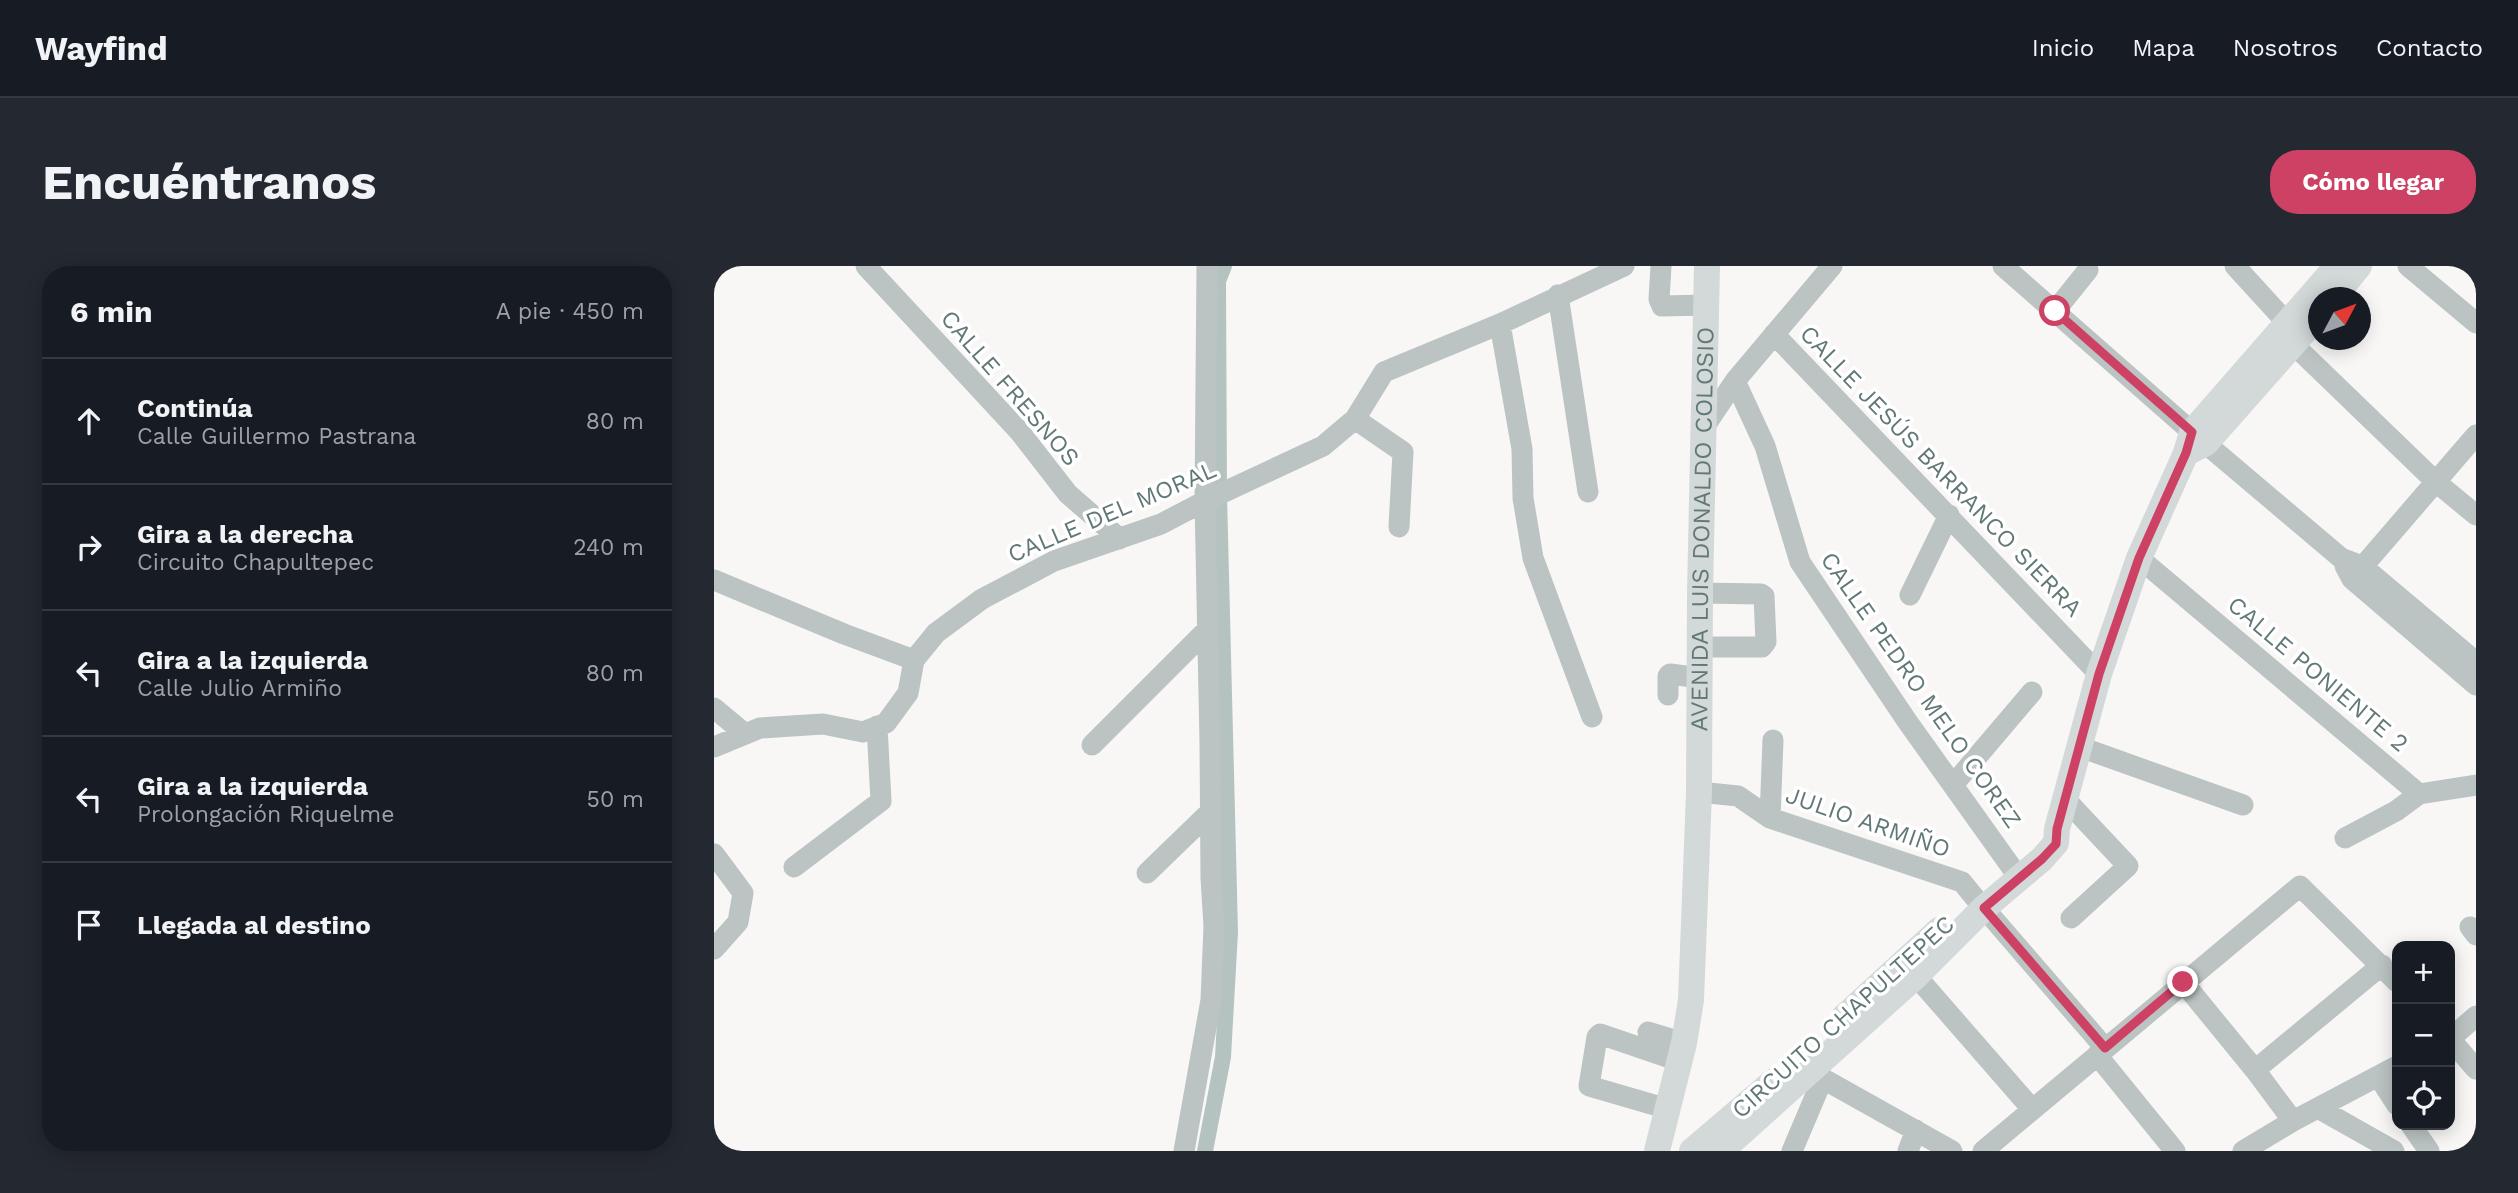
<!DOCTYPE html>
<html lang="es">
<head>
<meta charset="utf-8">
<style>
  body { margin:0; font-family:"Work Sans",sans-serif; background:#242831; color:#f1f3f6 }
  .controls { position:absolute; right:21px; bottom:21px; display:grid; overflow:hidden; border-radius:14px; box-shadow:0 4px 18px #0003 }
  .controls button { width:63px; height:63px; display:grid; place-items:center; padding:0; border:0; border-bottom:2px solid #363941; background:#171b24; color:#f1f3f6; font:35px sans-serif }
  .compass { position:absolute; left:1594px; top:21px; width:63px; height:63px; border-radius:50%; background:#171b24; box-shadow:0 4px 18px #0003; rotate:49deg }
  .stop { position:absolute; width:21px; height:21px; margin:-16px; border:5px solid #cd4165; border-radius:50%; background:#fff }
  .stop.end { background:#cd4165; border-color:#fff; box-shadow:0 2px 7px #0008 }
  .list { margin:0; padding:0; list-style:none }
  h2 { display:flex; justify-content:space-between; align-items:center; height:91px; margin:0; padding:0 28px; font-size:30px }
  h2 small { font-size:23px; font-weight:400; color:#9ea1a6 }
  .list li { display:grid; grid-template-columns:46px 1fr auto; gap:21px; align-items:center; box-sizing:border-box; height:126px; padding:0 28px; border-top:2px solid #363941 }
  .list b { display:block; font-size:26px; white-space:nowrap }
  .list p { margin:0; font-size:23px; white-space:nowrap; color:#9ea1a6 }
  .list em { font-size:23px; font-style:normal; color:#9ea1a6 }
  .icon { flex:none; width:38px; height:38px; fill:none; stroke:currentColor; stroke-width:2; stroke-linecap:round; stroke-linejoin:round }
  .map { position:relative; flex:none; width:1762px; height:885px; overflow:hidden; border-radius:28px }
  header { display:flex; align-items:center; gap:42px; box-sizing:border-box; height:98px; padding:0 35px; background:#171b24; border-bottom:2px solid #363941 }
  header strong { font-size:33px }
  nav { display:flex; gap:38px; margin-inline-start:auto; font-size:24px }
  .intro { display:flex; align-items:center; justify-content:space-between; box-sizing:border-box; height:168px; padding:0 42px }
  h1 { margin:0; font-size:49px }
  .button { padding:18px 32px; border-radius:28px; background:#cd4165; color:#fff; font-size:24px; font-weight:700 }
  main { display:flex; gap:42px; padding:0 42px }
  aside { flex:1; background:#171b24; border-radius:28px; box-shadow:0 4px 18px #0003 }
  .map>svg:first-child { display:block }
</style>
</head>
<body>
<header>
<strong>Wayfind</strong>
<nav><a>Inicio</a><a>Mapa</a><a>Nosotros</a><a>Contacto</a></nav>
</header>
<div class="intro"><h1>Encuéntranos</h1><a class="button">Cómo llegar</a></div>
<main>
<aside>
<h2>6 min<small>A pie · 450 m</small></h2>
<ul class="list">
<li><svg class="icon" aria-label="ahead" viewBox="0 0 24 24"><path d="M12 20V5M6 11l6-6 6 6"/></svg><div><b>Continúa</b><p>Calle Guillermo Pastrana</p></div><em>80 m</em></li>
<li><svg class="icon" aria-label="right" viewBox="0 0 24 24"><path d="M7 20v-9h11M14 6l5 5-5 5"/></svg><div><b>Gira a la derecha</b><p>Circuito Chapultepec</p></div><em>240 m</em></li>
<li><svg class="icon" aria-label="left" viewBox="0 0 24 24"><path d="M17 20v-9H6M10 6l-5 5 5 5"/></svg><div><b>Gira a la izquierda</b><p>Calle Julio Armiño</p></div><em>80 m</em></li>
<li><svg class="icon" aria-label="left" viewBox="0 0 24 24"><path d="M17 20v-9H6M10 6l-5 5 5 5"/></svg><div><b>Gira a la izquierda</b><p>Prolongación Riquelme</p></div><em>50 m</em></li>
<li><svg class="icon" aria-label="arrive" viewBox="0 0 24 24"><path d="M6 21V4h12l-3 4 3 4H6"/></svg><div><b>Llegada al destino</b></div></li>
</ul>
</aside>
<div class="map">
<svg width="1762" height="885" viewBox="0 0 1762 885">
  <rect width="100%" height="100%" fill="#f8f7f6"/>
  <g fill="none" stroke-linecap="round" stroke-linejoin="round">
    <path stroke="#b5c3c0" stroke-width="16" d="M 491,885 L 509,791 L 516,666 L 505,230 L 504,15 L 510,0"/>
    <path stroke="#bbc3c3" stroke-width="21" d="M 152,0 L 305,165 L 354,228 L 406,273
      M 947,0 L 945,33 L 948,40 L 992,39
      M 1289,0 L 1478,166 L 1627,292 L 1648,300 L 1762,396
      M 1521,0 L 1574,58
      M 1694,0 L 1762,57
      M 844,29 L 874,226
      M 1341,45 L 1374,4
      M 786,58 L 808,183 L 809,232 L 819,292 L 878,451
      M 1060,68 L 1385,408
      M 1580,79 L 1722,216 L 1762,249
      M 1021,115 L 1051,180 L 1086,296 L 1193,455 L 1298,602
      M 641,153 L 689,186 L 685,261
      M 989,163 L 1021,115 L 1118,0
      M 1425,292 L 1705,528 L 1762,519
      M 1631,300 L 1638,313 L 1762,419
      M 1638,313 L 1762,169
      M 0,314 L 130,368 L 200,394
      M 986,327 L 1047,328 L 1050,330 L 1052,376 L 1048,381 L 987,381
      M 1196,329 L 1235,249
      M 954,429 L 954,410 L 956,408 L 987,412
      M 0,442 L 30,467
      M 378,479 L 494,363
      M 0,481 L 46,462 L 109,458 L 149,466 L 172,457 L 194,427 L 200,394 L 222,367 L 268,333 L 340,295 L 447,258 L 491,235 L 609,180 L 641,153 L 670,106 L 786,58 L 910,0
      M 1366,481 L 1529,539
      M 1239,519 L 1318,426
      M 985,526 L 1024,530 L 1056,552 L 1248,616 L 1261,632
      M 1352,534 L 1414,600 L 1357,652
      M 1056,552 L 1059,474
      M 1631,572 L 1682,545 L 1705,528
      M 0,588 L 29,627 L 24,656 L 0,683
      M 80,601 L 167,535 L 163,460
      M 433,607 L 496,546
      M 1270,642 L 1391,782
      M 1756,661 L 1762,669
      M 1202,710 L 1318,843
      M 1469,716 L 1541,804 L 1579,855
      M 934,766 L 970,777
      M 1736,773 L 1762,803
      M 1736,773 L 1762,750
      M 1383,789 L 1461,885
      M 1541,804 L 1668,699
      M 1097,806 L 1238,885
      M 1664,810 L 1683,839
      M 1604,842 L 1680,885
      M 954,843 L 875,820 L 883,771 L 886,768 L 965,795
      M 1697,859 L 1715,885
      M 470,885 L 497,734 L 500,660 L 497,612 L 496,477 L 491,235 L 493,0
      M 1078,885 L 1109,812
      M 1194,885 L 1202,864
      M 1269,885 L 1586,620 L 1683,716
      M 1529,885 L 1579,855 L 1683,800"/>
    <g stroke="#d3d9d9" stroke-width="26">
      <path d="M 1619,32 L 1645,0"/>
      <path d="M 1472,187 L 1492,177 L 1604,50"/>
      <path d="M 1130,751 L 1225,664"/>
      <path id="s1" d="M 943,885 L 970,777 L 977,734 L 985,526 L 986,327 L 993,0"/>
      <path d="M 978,885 L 1060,815"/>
      <path d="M 1007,885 L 1202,710 L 1270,642 L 1328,593 L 1342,577 L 1343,563 L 1385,408 L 1425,292 L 1472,187 L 1478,166 L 1623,0"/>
    </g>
  </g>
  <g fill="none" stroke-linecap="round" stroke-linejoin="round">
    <path stroke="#cd4165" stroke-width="9" d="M 1341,45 L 1478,166 L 1472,187 L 1425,292 L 1385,408 L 1343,563 L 1342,578 L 1328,593 L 1270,642 L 1391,782 L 1469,716"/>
  </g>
  <g text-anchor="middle" stroke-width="7" stroke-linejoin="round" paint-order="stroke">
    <g font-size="24" fill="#627877" stroke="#fff">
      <text transform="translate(296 122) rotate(49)" y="8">CALLE FRESNOS</text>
      <text transform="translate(1227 205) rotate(46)" y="8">CALLE JESÚS BARRANCO SIERRA</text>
      <text transform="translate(398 246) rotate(-23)" y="8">CALLE DEL MORAL</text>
      <text dy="8" stroke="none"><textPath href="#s1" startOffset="626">AVENIDA LUIS DONALDO COLOSIO</textPath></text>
      <text transform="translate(1604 408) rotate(40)" y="8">CALLE PONIENTE 2</text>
      <text transform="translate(1207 424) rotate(55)" y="8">CALLE PEDRO MELO COREZ</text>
      <text transform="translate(1154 556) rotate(19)" y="8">JULIO ARMIÑO</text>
      <text transform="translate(1129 751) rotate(-42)" y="8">CIRCUITO CHAPULTEPEC</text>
    </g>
  </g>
</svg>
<div class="controls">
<button>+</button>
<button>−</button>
<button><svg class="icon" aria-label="locate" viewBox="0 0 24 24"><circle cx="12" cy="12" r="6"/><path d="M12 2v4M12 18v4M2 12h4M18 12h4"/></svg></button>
</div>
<svg class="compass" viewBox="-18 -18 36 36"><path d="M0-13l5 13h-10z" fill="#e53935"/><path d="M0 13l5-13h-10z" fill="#9ea1a6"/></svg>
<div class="stop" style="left:1341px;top:45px"></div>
<div class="stop end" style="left:1469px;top:716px"></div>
</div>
</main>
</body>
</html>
